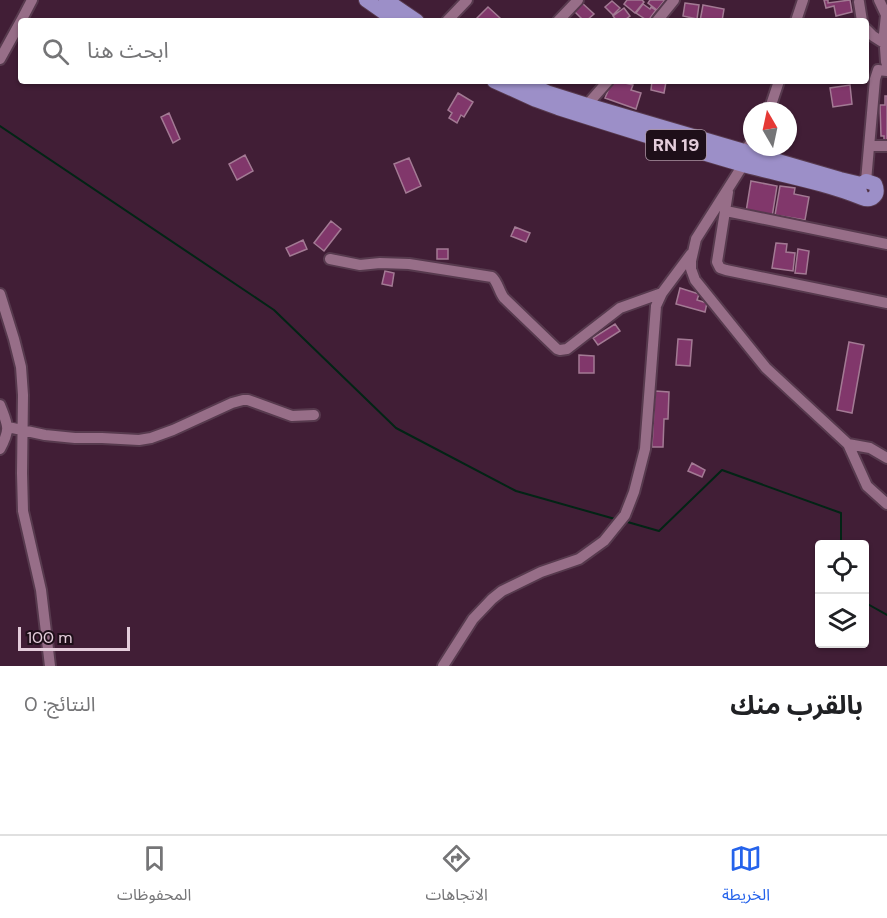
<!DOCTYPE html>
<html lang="ar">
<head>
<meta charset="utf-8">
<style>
  body { margin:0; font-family:"DM Sans","Noto Sans Arabic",sans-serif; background:#f6f6f6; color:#202124; direction:rtl }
  .controls { position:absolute; right:18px; bottom:18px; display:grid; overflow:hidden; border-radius:6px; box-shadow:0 2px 4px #0004 }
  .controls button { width:54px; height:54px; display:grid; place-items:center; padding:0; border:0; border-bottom:2px solid #e0e0e0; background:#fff; color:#202124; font:30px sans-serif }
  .compass { position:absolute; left:743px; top:102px; width:54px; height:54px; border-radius:50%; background:#fff; box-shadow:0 2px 4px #0004; rotate:351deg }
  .scale { position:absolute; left:18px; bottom:15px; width:112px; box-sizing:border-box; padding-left:6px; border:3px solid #e4cddb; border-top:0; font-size:16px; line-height:21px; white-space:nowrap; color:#e4cddb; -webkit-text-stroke:4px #1e0f19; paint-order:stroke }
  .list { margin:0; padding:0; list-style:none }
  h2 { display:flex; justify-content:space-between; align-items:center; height:78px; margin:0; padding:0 24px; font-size:26px }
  h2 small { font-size:20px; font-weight:400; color:#757577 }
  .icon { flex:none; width:33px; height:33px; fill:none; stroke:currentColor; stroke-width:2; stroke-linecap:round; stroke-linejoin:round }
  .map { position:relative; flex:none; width:887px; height:666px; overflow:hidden; direction:ltr }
  .search { position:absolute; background:#fff; box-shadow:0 2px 4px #0004; left:18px; right:18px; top:18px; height:66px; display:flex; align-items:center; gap:15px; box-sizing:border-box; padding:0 21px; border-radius:6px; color:#757577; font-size:22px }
  .sheet { height:168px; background:#fff }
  nav { display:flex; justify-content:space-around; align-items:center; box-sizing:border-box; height:84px; border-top:2px solid #e0e0e0; background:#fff; font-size:16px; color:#757577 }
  nav a { display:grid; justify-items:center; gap:3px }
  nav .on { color:#2563eb }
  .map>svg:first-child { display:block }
</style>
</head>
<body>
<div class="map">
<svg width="887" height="666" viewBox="0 0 887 666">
  <rect width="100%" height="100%" fill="#411e36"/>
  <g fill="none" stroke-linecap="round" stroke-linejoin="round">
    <path stroke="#022415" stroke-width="2" d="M 0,126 L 274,310 L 396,428 L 516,491 L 615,519
      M 624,521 L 659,531 L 722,470 L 841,513 L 841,544
      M 864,602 L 887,615"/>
  </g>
  <path fill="#81376b" stroke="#a37a94" stroke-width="1.5" d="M 627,0 L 642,0 L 644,2 L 635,13 L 624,4 Z
    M 650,0 L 665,0 L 657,10 L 648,3 Z
    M 824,0 L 828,0 L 828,3 L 850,0 L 852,12 L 836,16 L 834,6 L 826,8 Z
    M 612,1 L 620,8 L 613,15 L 605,7 Z
    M 581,2 L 594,14 L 586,21 L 584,21 L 573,10 Z
    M 685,3 L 699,5 L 697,19 L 683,16 Z
    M 643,4 L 650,9 L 651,7 L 656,10 L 648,21 L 636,13 Z
    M 703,5 L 724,9 L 722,21 L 700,21 Z
    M 488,7 L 500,18 L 497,21 L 474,21 Z
    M 624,8 L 630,16 L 623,21 L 617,21 L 613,16 Z
    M 612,81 L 621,83 L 621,82 L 633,85 L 631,90 L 641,93 L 636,109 L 605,98 Z
    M 652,81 L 666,82 L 664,93 L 651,90 Z
    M 850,85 L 852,104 L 833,107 L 830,88 Z
    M 458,93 L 473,102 L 464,117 L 461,115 L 457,123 L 449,118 L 452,113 L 448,110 Z
    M 885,96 L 887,96 L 887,141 L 884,141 L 884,136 L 881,136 L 880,105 L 885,105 Z
    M 169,113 L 180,139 L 173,143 L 161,117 Z
    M 245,155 L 253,171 L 237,180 L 229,164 Z
    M 409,158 L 421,186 L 406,193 L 394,164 Z
    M 751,181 L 777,186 L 772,217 L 746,212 Z
    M 780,186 L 795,188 L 794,194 L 809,197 L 805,220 L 775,215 Z
    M 331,221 L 341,229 L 324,251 L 314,243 Z
    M 515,227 L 530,233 L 526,242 L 511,236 Z
    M 303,240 L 307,249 L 290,256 L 286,248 Z
    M 776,243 L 787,244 L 786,252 L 795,253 L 793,271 L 772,268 Z
    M 437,249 L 448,249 L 448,259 L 437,259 Z
    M 798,249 L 809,251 L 806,274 L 795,273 Z
    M 385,271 L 394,273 L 392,286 L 382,284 Z
    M 680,288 L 699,294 L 697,300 L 707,303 L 705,312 L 676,304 Z
    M 615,324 L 620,331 L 598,345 L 593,338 Z
    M 678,339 L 692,340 L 690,366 L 676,365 Z
    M 849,342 L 864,345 L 852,413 L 837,410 Z
    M 579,355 L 594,356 L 594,373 L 579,373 Z
    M 655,391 L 669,392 L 668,419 L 664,419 L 663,447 L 652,447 Z
    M 692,463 L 705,470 L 702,477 L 688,471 Z"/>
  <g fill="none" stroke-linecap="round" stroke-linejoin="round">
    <defs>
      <path id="minor" d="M 879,0 L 886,15 L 884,34 L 886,62
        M 859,2 L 862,21
        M 21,21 L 32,0
        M 447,21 L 467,0
        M 558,21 L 578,0
        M 657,21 L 674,0
        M 796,21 L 803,0
        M 866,29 L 873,36 L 884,43
        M 0,59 L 21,21
        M 587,105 L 608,81
        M 769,111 L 779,81
        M 869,146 L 887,146
        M 744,152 L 752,141
        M 743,165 L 696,239 L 691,261 L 691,269 L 695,280 L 766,368 L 848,444 L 867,486 L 887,504
        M 866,181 L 875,79 L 878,70 L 887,71
        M 728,192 L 717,262 L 720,268 L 726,270 L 887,303
        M 726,211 L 887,244
        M 330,259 L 360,265 L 380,263 L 409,264 L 492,277 C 498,282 499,292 504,298 L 557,349 L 560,350 L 567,349 L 620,308 L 662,293
        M 0,294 L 14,339 L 21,367 L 23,395 L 22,473 L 23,511 L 41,590 L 50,666
        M 0,405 C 8,426 11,428 0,449
        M 8,427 L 45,435 L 75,438 L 102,438 L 139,440 L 151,438 L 173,430 L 232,403 L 243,400 L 248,400 L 292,416 L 314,415
        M 848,444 L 870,448 L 887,458
        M 443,666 L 473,619 L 492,599 L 502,591 L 541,572 L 579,559 L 604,541 L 625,515 L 634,492 L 645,449 L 656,306 L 662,293 L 691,254"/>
      <path id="major" d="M 366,0 L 396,21
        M 386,0 L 417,21
        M 494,81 L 536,100 L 558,108 C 621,128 684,148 747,166 C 785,176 825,183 862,198 C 872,202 880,195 875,184 L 866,181 L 861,184 L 859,189 L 862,198
        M 523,81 L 549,93 L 587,105 L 840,179 L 861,184"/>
    </defs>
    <use href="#minor" stroke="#573a4e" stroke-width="14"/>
    <use href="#major" stroke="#573a4e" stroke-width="16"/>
    <use href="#minor" stroke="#976e88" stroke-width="10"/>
    <use href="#major" stroke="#9c8fc8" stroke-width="14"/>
  </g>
  <g text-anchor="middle" stroke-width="5" stroke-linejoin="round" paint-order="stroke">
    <rect fill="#1e0f19" stroke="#a994a1" stroke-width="1.5" x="646" y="130" width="60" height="30" rx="4.5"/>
    <g font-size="18" font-weight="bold" fill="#e4cddb">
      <text x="676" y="151">RN 19</text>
    </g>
  </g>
</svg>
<div class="controls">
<button><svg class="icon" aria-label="locate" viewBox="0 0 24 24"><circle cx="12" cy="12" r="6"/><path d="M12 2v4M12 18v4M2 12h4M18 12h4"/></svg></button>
<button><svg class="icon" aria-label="layers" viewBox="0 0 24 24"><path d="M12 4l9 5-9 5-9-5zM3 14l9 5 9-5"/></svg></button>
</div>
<svg class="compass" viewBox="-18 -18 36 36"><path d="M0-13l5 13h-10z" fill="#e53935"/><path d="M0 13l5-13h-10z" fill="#757577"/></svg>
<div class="scale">100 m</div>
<div class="search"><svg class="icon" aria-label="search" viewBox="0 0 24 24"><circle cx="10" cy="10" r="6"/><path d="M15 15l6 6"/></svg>ابحث هنا</div>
</div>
<section class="sheet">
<h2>بالقرب منك<small>النتائج: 0</small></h2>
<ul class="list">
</ul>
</section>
<nav>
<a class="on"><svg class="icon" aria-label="map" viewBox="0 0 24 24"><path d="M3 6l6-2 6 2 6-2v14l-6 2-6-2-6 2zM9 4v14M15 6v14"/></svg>الخريطة</a>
<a><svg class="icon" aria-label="directions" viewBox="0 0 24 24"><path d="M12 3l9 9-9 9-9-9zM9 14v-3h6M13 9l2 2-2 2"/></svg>الاتجاهات</a>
<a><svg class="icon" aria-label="saved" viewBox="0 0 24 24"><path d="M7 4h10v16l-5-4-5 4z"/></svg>المحفوظات</a>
</nav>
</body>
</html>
